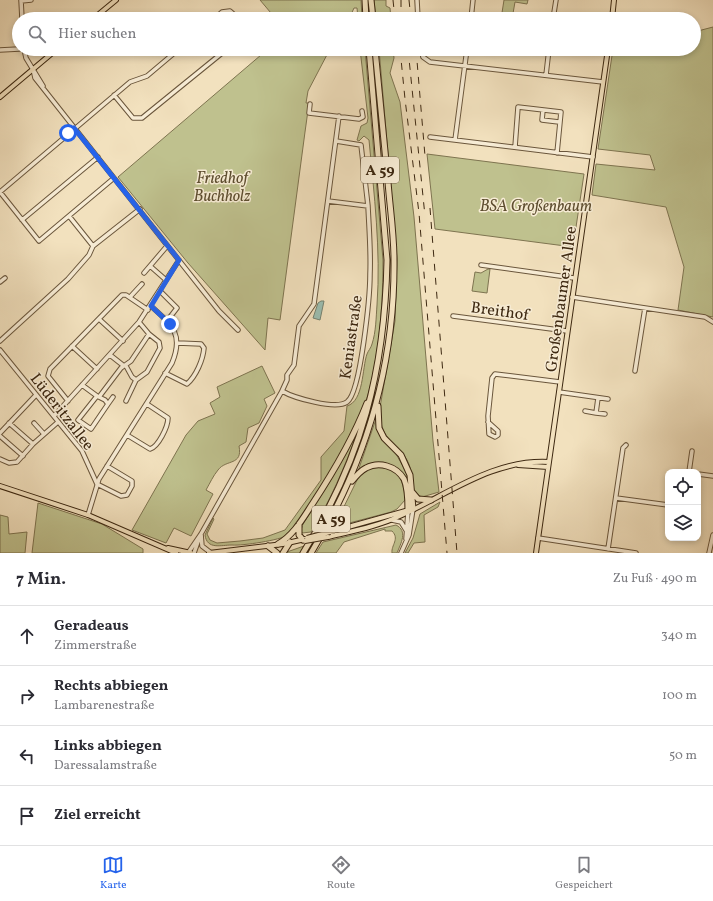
<!DOCTYPE html>
<html lang="de">
<head>
<meta charset="utf-8">
<style>
  body { margin:0; font-family:Vollkorn,serif; background:#f7f7f7; color:#2b2b33 }
  .controls { position:absolute; right:12px; bottom:12px; display:grid; overflow:hidden; border-radius:8px; box-shadow:0 2px 6px #0003 }
  .controls button { width:36px; height:36px; display:grid; place-items:center; padding:0; border:0; border-bottom:1px solid #e1e1e2; background:#fff; color:#2b2b33; font:20px sans-serif }
  .stop { position:absolute; width:12px; height:12px; margin:-9px; border:3px solid #2563eb; border-radius:50%; background:#fff }
  .stop.end { background:#2563eb; border-color:#fff; box-shadow:0 1px 4px #0008 }
  .list { margin:0; padding:0; list-style:none }
  h2 { display:flex; justify-content:space-between; align-items:center; height:52px; margin:0; padding:0 16px; font-size:17px }
  h2 small { font-size:13px; font-weight:400; color:#7c7c81 }
  .list li { display:grid; grid-template-columns:26px 1fr auto; gap:12px; align-items:center; box-sizing:border-box; height:60px; padding:0 16px; border-top:1px solid #e1e1e2 }
  .list b { display:block; font-size:15px; white-space:nowrap }
  .list p { margin:0; font-size:13px; white-space:nowrap; color:#7c7c81 }
  .list em { font-size:13px; font-style:normal; color:#7c7c81 }
  .icon { flex:none; width:22px; height:22px; fill:none; stroke:currentColor; stroke-width:2; stroke-linecap:round; stroke-linejoin:round }
  .map { position:relative; flex:none; width:713px; height:553px; overflow:hidden }
  .search { position:absolute; background:#fff; box-shadow:0 2px 6px #0003; left:12px; right:12px; top:12px; height:44px; display:flex; align-items:center; gap:10px; box-sizing:border-box; padding:0 14px; border-radius:22px; color:#7c7c81; font-size:15px }
  .sheet { height:292px; background:#fff }
  nav { display:flex; justify-content:space-around; align-items:center; box-sizing:border-box; height:56px; border-top:1px solid #e1e1e2; background:#fff; font-size:11px; color:#7c7c81 }
  nav a { display:grid; justify-items:center; gap:2px }
  nav .on { color:#2563eb }
  .map>svg:first-child { display:block }
</style>
</head>
<body>
<div class="map">
<svg width="713" height="553" viewBox="0 0 713 553">
  <rect width="100%" height="100%" fill="#f2e1be"/>
  <filter id="stains"><feTurbulence type="fractalNoise" baseFrequency=".005" numOctaves="4"/><feColorMatrix values="0 0 0 0 .2 0 0 0 0 .09 0 0 0 0 .02 0 0 0 .5 -.17"/></filter>
  <radialGradient id="worn" r=".72"><stop offset=".6" stop-color="#630" stop-opacity="0"/><stop offset="1" stop-color="#630" stop-opacity=".3"/></radialGradient>
  <path fill="#bfc18e" stroke="#7e7450" d="M 260,0 L 361,0 L 362,19 L 358,19 L 357,8 L 354,8 L 349,19 L 276,19 Z
    M 374,0 L 386,0 L 386,6 L 390,8 L 391,19 L 376,19 Z
    M 504,0 L 528,0 L 527,4 L 515,2 L 512,19 L 501,19 Z
    M 713,27 L 713,317 L 678,310 L 684,267 L 666,207 L 592,195 L 596,164 L 655,170 L 650,155 L 598,149 L 613,49 L 694,49 L 694,32 Z
    M 268,49 L 330,49 L 308,91 L 306,103 L 309,103 L 305,132 L 280,320 L 268,318 L 265,350 L 188,263 L 118,177 Z
    M 360,49 L 365,49 L 383,260 C 383,317 377,393 349,443 C 339,460 328,476 317,492 C 309,505 300,525 288,535 C 281,540 242,546 232,545 C 221,545 207,550 205,535 L 213,518 L 214,519 L 207,534 L 210,540 L 217,543 L 240,541 L 263,538 L 285,530 L 321,480 L 321,457 L 344,431 L 347,406 C 364,401 362,368 367,354 C 368,351 371,348 372,344 C 376,332 376,318 377,305 C 381,250 374,194 369,140 L 364,136 L 359,141 L 357,140 L 361,126 L 367,123 L 368,118 Z
    M 379,49 L 393,49 L 394,58 L 390,73 L 400,102 L 414,217 L 433,441 L 439,492 L 422,497 L 415,493 C 411,482 413,471 407,460 C 394,438 383,443 379,413 L 395,321 L 397,259 Z
    M 427,154 L 584,174 L 573,247 L 435,229 Z
    M 488,269 L 490,269 L 487,293 L 472,291 L 475,272 L 481,273 Z
    M 262,366 L 275,393 L 264,399 L 267,406 L 259,423 L 248,428 L 246,442 L 239,446 C 243,466 226,459 218,470 C 213,476 210,483 206,490 L 213,494 L 191,536 L 174,528 L 166,543 L 132,530 L 186,435 L 198,421 L 215,414 L 210,403 L 220,397 L 217,387 Z
    M 376,419 L 408,475 L 409,485 L 405,477 L 386,463 L 358,471 Z
    M 357,433 C 345,467 330,501 311,532 L 302,533 L 301,530 L 303,524 L 329,483 Z
    M 379,466 C 399,470 404,480 405,500 L 397,509 L 391,512 L 334,527 L 359,476 L 367,469 Z
    M 440,502 L 438,507 L 424,515 L 425,542 L 414,543 L 408,553 L 405,553 L 413,538 L 420,514 Z
    M 38,503 L 102,524 L 143,549 L 143,553 L 32,553 Z
    M 0,515 L 8,517 L 9,534 L 27,532 L 25,553 L 0,553 Z
    M 396,525 C 408,531 401,543 397,553 L 392,553 C 391,545 400,539 392,531 L 385,531 L 385,529 L 344,542 L 336,553 L 316,553 L 323,542 Z
    M 304,546 L 300,553 L 284,553 Z"/>
  <path fill="#9bbeb1" stroke="#758271" d="M 321,301 L 324,301 L 320,320 L 313,318 L 318,303 Z"/>
  <g fill="none" stroke-linecap="round" stroke-linejoin="round">
    <defs>
      <path id="minor" d="M 21,0 L 22,19
        M 417,0 L 418,19
        M 21,1 L 31,0
        M 214,19 L 222,12 L 230,11 L 239,19
        M 471,19 L 473,0
        M 553,19 L 556,0
        M 24,49 L 26,58 L 43,86
        M 421,49 L 423,57 L 430,62 L 603,82
        M 0,50 L 19,49
        M 33,69 L 35,78 L 219,311 L 238,330
        M 546,75 L 549,49
        M 114,95 L 133,118 L 142,118 L 227,49
        M 310,104 L 309,113 L 359,119 L 363,117 L 362,111
        M 543,110 L 542,120 L 559,122
        M 430,137 L 593,157
        M 455,140 L 467,49
        M 336,141 L 361,145 L 368,206
        M 515,147 L 518,107 L 561,112 L 557,153
        M 0,192 L 130,82 L 147,76 L 179,49
        M 0,192 L 39,241 L 114,178
        M 69,216 L 93,246
        M 22,220 L 98,157
        M 481,265 L 574,278
        M 150,266 L 166,280
        M 144,273 L 167,246
        M 0,282 L 5,278
        M 160,291 L 177,308 L 167,321
        M 130,297 L 142,284
        M 572,297 L 705,317 L 713,322
        M 453,316 L 567,331
        M 99,319 L 123,341
        M 139,322 L 149,334
        M 0,341 L 68,279 L 89,255 L 93,246 L 140,209
        M 72,346 L 97,369
        M 0,350 L 82,451 L 97,484
        M 110,355 L 124,366
        M 126,366 L 132,377 L 136,380
        M 635,371 L 645,308
        M 165,373 L 187,384 C 196,376 203,360 204,348 L 201,344 L 178,343
        M 82,385 L 97,396 L 78,420 L 91,429 L 108,404 L 105,400 L 97,396
        M 282,391 C 294,398 336,410 347,402 C 361,392 370,294 370,274 C 371,251 369,229 368,206 L 328,201
        M 559,392 L 608,399
        M 99,397 L 121,368 L 131,361 L 149,334 L 159,342 L 160,348 L 147,372 L 136,380 L 126,401
        M 598,398 L 596,413 L 605,414
        M 68,401 L 48,376 L 50,369 L 122,295 L 126,295 L 148,310
        M 108,404 L 113,397
        M 585,411 L 596,413
        M 54,416 L 139,322 L 179,260
        M 488,422 L 498,431 L 498,435 L 495,437 L 489,434 L 488,416 L 492,378 L 495,374 L 560,382
        M 9,423 L 33,444
        M 34,423 L 44,434
        M 0,433 L 36,395
        M 127,435 L 150,449 C 158,447 168,427 168,418 L 147,404
        M 0,436 L 23,456
        M 0,459 L 9,463 L 17,462 L 33,444 L 58,422
        M 689,472 L 692,451
        M 698,474 L 713,476
        M 97,484 L 121,496 L 127,495 L 132,486 L 132,481 L 107,466
        M 616,498 L 668,505
        M 88,515 L 99,479 L 172,363 C 184,334 172,325 151,306
        M 392,520 L 401,522 L 406,530
        M 201,534 L 202,546 L 211,553
        M 538,538 L 636,553
        M 406,539 L 408,512
        M 608,549 L 623,448 L 626,445
        M 188,553 L 201,534 L 282,391 L 287,380 L 287,375 L 294,365 L 299,326 L 314,304 L 339,116
        M 194,553 L 199,539
        M 401,553 L 409,535 L 413,509
        M 709,553 L 713,535"/>
      <path id="major" d="M 93,19 L 116,0
        M 612,19 L 614,0
        M 0,97 L 57,49
        M 518,465 L 548,467
        M 0,486 L 88,515 L 176,553
        M 330,532 L 409,510
        M 328,537 C 353,531 379,526 402,515 C 450,493 494,459 549,462
        M 168,548 L 191,553
        M 209,553 L 283,544 L 305,539
        M 536,553 L 608,49"/>
      <path id="highway" d="M 365,0 L 366,19
        M 371,0 L 373,19
        M 378,406 L 379,428 L 384,438 L 401,455 L 410,475 L 413,509
        M 352,481 C 356,476 360,471 366,468 C 379,461 396,466 404,479 C 408,488 408,500 408,510
        M 413,493 L 418,499 L 431,500
        M 299,524 L 299,535 L 303,540
        M 278,544 C 294,535 303,518 313,503 C 334,471 353,439 367,403
        M 268,546 L 277,553
        M 283,553 L 290,542
        M 303,553 C 362,459 385,370 387,260 L 369,49
        M 311,553 C 366,463 395,366 394,260 C 394,234 390,208 388,182 C 384,137 379,93 375,49"/>
    </defs>
    <use href="#minor" stroke="#6a563c" stroke-width="5.5"/>
    <use href="#major" stroke="#3d2811" stroke-width="6"/>
    <use href="#highway" stroke="#3d2811" stroke-width="7"/>
    <use href="#minor" stroke="#f7ecd5" stroke-width="3.5"/>
    <use href="#major" stroke="#f2e1be" stroke-width="4"/>
    <use href="#highway" stroke="#f2e1be" stroke-width="5"/>
    <path stroke="#3d2811" stroke-width="1" stroke-dasharray="7 7" stroke-linecap="butt" d="M 393,0 L 395,19
      M 401,0 L 401,19
      M 409,0 L 411,19
      M 400,49 L 405,99 L 419,213 L 447,553
      M 408,49 L 425,216
      M 416,49 L 425,156
      M 430,208 L 457,553"/>
    <defs>
      <path id="major-bridge" d="M 307,538 L 330,532
        M 305,541 L 328,537"/>
    </defs>
    <use href="#major-bridge" stroke="#3d2811" stroke-width="6" stroke-linecap="butt"/>
    <use href="#major-bridge" stroke="#f2e1be" stroke-width="4"/>
  </g>
  <g fill="none" stroke-linecap="round" stroke-linejoin="round">
    <path stroke="#2563eb" stroke-width="5" d="M 68,133 L 74,128 L 179,260 L 151,306 L 170,324"/>
  </g>
  <g text-anchor="middle" stroke-width="3" stroke-linejoin="round" paint-order="stroke">
    <g fill="#f7ecd5" stroke="#75634c" stroke-width="1">
      <rect x="361" y="157" width="38" height="26" rx="3"/>
      <rect x="312" y="506" width="38" height="26" rx="3"/>
    </g>
    <g font-size="15" font-weight="bold" fill="#3d2811">
      <text x="380" y="175">A 59</text>
      <text x="331" y="524">A 59</text>
    </g>
    <g font-size="16" font-style="italic" fill="#5e4e30" stroke="#f7ecd5">
      <text x="222" y="183">Friedhof<tspan x="222" dy="18">Buchholz</tspan></text>
      <text x="536" y="211">BSA Großenbaum</text>
    </g>
    <g font-size="16" fill="#3d2811" stroke="#f7ecd5">
      <text transform="translate(560 299) rotate(-82)" y="6">Großenbaumer Allee</text>
      <text transform="translate(500 310) rotate(8)" y="6">Breithof</text>
      <text transform="translate(350 337) rotate(-82)" y="6">Keniastraße</text>
      <text transform="translate(63 411) rotate(52)" y="6">Lüderitzallee</text>
    </g>
  </g>
  <rect width="100%" height="100%" filter="url(#stains)"/>
  <rect width="100%" height="100%" fill="url(#worn)"/>
</svg>
<div class="controls">
<button><svg class="icon" aria-label="locate" viewBox="0 0 24 24"><circle cx="12" cy="12" r="6"/><path d="M12 2v4M12 18v4M2 12h4M18 12h4"/></svg></button>
<button><svg class="icon" aria-label="layers" viewBox="0 0 24 24"><path d="M12 4l9 5-9 5-9-5zM3 14l9 5 9-5"/></svg></button>
</div>
<div class="stop" style="left:68px;top:133px"></div>
<div class="stop end" style="left:170px;top:324px"></div>
<div class="search"><svg class="icon" aria-label="search" viewBox="0 0 24 24"><circle cx="10" cy="10" r="6"/><path d="M15 15l6 6"/></svg>Hier suchen</div>
</div>
<section class="sheet">
<h2>7 Min.<small>Zu Fuß · 490 m</small></h2>
<ul class="list">
<li><svg class="icon" aria-label="ahead" viewBox="0 0 24 24"><path d="M12 20V5M6 11l6-6 6 6"/></svg><div><b>Geradeaus</b><p>Zimmerstraße</p></div><em>340 m</em></li>
<li><svg class="icon" aria-label="right" viewBox="0 0 24 24"><path d="M7 20v-9h11M14 6l5 5-5 5"/></svg><div><b>Rechts abbiegen</b><p>Lambarenestraße</p></div><em>100 m</em></li>
<li><svg class="icon" aria-label="left" viewBox="0 0 24 24"><path d="M17 20v-9H6M10 6l-5 5 5 5"/></svg><div><b>Links abbiegen</b><p>Daressalamstraße</p></div><em>50 m</em></li>
<li><svg class="icon" aria-label="arrive" viewBox="0 0 24 24"><path d="M6 21V4h12l-3 4 3 4H6"/></svg><div><b>Ziel erreicht</b></div></li>
</ul>
</section>
<nav>
<a class="on"><svg class="icon" aria-label="map" viewBox="0 0 24 24"><path d="M3 6l6-2 6 2 6-2v14l-6 2-6-2-6 2zM9 4v14M15 6v14"/></svg>Karte</a>
<a><svg class="icon" aria-label="directions" viewBox="0 0 24 24"><path d="M12 3l9 9-9 9-9-9zM9 14v-3h6M13 9l2 2-2 2"/></svg>Route</a>
<a><svg class="icon" aria-label="saved" viewBox="0 0 24 24"><path d="M7 4h10v16l-5-4-5 4z"/></svg>Gespeichert</a>
</nav>
</body>
</html>
